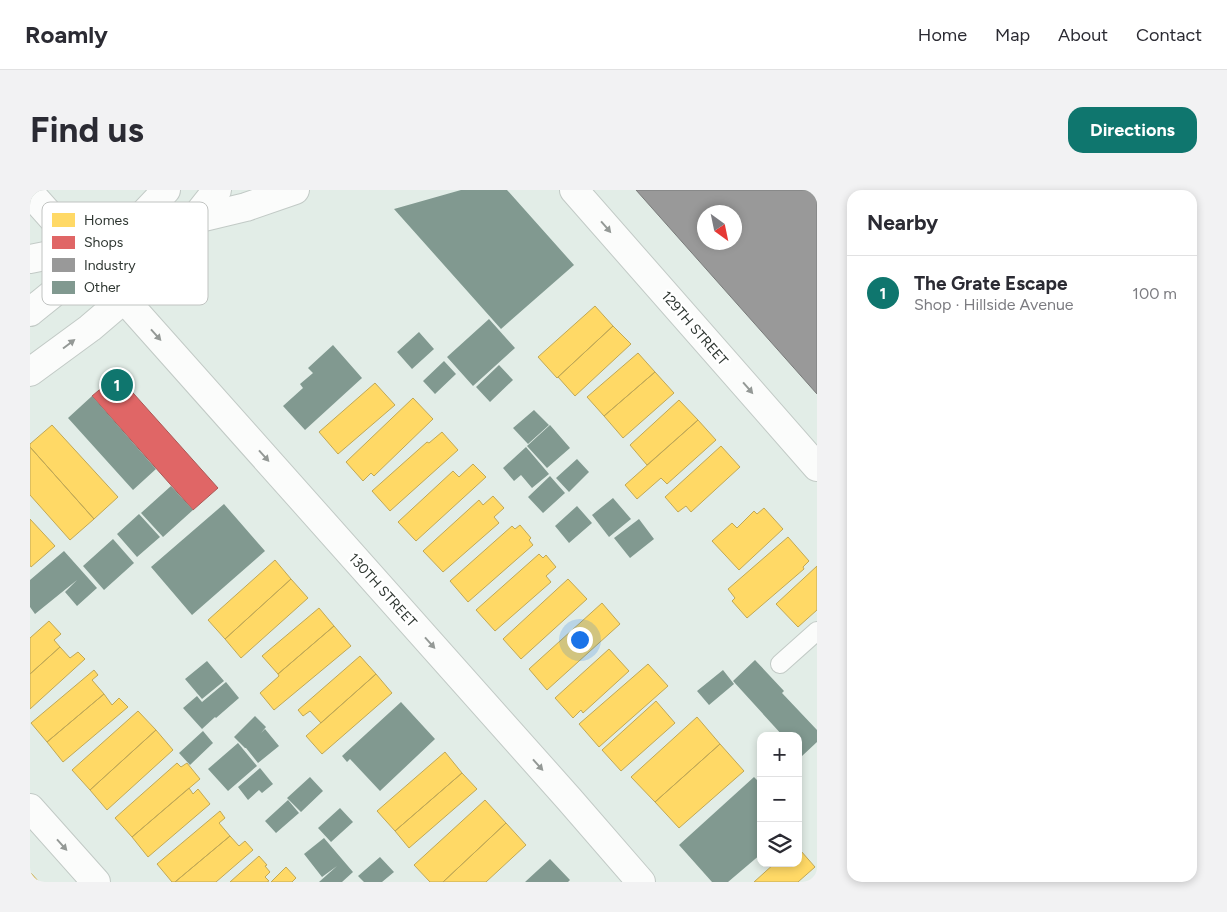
<!DOCTYPE html>
<html lang="en">
<head>
<meta charset="utf-8">
<style>
  body { margin:0; font-family:Figtree,sans-serif; background:#f2f2f3; color:#2b2b33 }
  .controls { position:absolute; right:15px; bottom:15px; display:grid; overflow:hidden; border-radius:10px; box-shadow:0 2px 8px #0003 }
  .controls button { width:45px; height:45px; display:grid; place-items:center; padding:0; border:0; border-bottom:1px solid #e1e1e2; background:#fff; color:#2b2b33; font:25px sans-serif }
  .compass { position:absolute; left:667px; top:15px; width:45px; height:45px; border-radius:50%; background:#fff; box-shadow:0 2px 8px #0003; rotate:147deg }
  .you { position:absolute; left:549px; top:449px; width:18px; height:18px; margin:-12px; border:4px solid #fff; border-radius:50%; background:#1a73e8; box-shadow:0 0 0 8px #1a73e833 }
  .badge { display:grid; place-items:center; width:32px; height:32px; border-radius:50%; background:#0f766e; color:#fff; font-size:16px; font-weight:700 }
  .pin { position:absolute; translate:-50% -50%; border:2px solid #fff; box-shadow:0 1px 5px #0006 }
  .list { margin:0; padding:0; list-style:none }
  h2 { display:flex; justify-content:space-between; align-items:center; height:65px; margin:0; padding:0 20px; font-size:21px }
  h2 small { font-size:16px; font-weight:400; color:#7c7c81 }
  .list li { display:grid; grid-template-columns:32px 1fr auto; gap:15px; align-items:center; box-sizing:border-box; height:75px; padding:0 20px; border-top:1px solid #e1e1e2 }
  .list b { display:block; font-size:19px; white-space:nowrap }
  .list p { margin:0; font-size:16px; white-space:nowrap; color:#7c7c81 }
  .list em { font-size:16px; font-style:normal; color:#7c7c81 }
  .icon { flex:none; width:28px; height:28px; fill:none; stroke:currentColor; stroke-width:2; stroke-linecap:round; stroke-linejoin:round }
  .map { position:relative; flex:none; width:787px; height:692px; overflow:hidden; border-radius:15px }
  header { display:flex; align-items:center; gap:30px; box-sizing:border-box; height:70px; padding:0 25px; background:#fff; border-bottom:1px solid #e1e1e2 }
  header strong { font-size:24px }
  nav { display:flex; gap:28px; margin-inline-start:auto; font-size:18px }
  .intro { display:flex; align-items:center; justify-content:space-between; box-sizing:border-box; height:120px; padding:0 30px }
  h1 { margin:0; font-size:35px }
  .button { padding:12px 22px; border-radius:15px; background:#0f766e; color:#fff; font-size:18px; font-weight:700 }
  main { display:flex; gap:30px; padding:0 30px }
  aside { flex:1; background:#fff; border-radius:15px; box-shadow:0 2px 8px #0003 }
  .map>svg:first-child { display:block }
</style>
</head>
<body>
<header>
<strong>Roamly</strong>
<nav><a>Home</a><a>Map</a><a>About</a><a>Contact</a></nav>
</header>
<div class="intro"><h1>Find us</h1><a class="button">Directions</a></div>
<main>
<div class="map">
<svg width="787" height="692" viewBox="0 0 787 692">
  <rect width="100%" height="100%" fill="#e2ede7"/>
  <path fill="#ffd966" stroke="#c0a856" d="M 565,116 L 583,136 L 527,188 L 508,167 Z
    M 583,136 L 601,154 L 545,206 L 528,187 Z
    M 608,163 L 625,182 L 574,226 L 557,207 Z
    M 625,182 L 644,203 L 593,248 L 574,226 Z
    M 345,193 L 365,215 L 308,264 L 289,242 Z
    M 383,208 L 403,229 L 344,286 L 341,283 L 333,291 L 316,272 Z
    M 649,210 L 668,230 L 617,275 L 600,255 Z
    M 668,230 L 686,250 L 637,294 L 631,288 L 607,309 L 595,295 Z
    M 22,235 L 88,307 L 64,329 L 0,257 L 0,254 Z
    M 412,242 L 428,260 L 360,321 L 342,301 L 397,252 L 399,253 Z
    M 691,256 L 710,277 L 661,322 L 656,316 L 648,322 L 635,307 Z
    M 0,257 L 64,329 L 40,350 L 0,305 Z
    M 443,274 L 456,287 L 386,351 L 368,332 L 423,281 L 429,287 Z
    M 463,306 L 474,318 L 464,327 L 469,333 L 413,382 L 393,361 L 449,310 L 453,315 Z
    M 734,318 L 753,339 L 709,380 L 682,351 L 702,333 L 707,338 L 724,321 L 727,324 Z
    M 0,329 L 25,356 L 1,377 L 0,375 Z
    M 490,335 L 501,348 L 499,350 L 503,355 L 438,412 L 420,391 L 482,336 L 485,339 Z
    M 758,347 L 779,371 L 773,377 L 774,379 L 717,428 L 702,411 L 705,408 L 698,399 Z
    M 509,364 L 513,368 L 516,365 L 526,377 L 516,386 L 521,392 L 465,441 L 446,420 Z
    M 245,370 L 261,389 L 195,449 L 178,430 Z
    M 787,376 L 787,420 L 768,437 L 746,414 Z
    M 261,389 L 278,408 L 211,468 L 195,449 Z
    M 538,389 L 557,409 L 491,469 L 473,449 Z
    M 572,413 L 590,434 L 517,500 L 499,479 Z
    M 289,418 L 304,436 L 248,484 L 232,466 Z
    M 19,431 L 31,444 L 24,450 L 30,457 L 0,484 L 0,448 Z
    M 304,436 L 321,456 L 244,520 L 230,503 L 249,486 L 248,484 Z
    M 30,457 L 40,468 L 48,462 L 55,469 L 0,519 L 0,484 Z
    M 579,459 L 599,481 L 553,523 L 551,520 L 543,528 L 525,508 Z
    M 330,466 L 346,484 L 291,533 L 280,521 L 273,526 L 268,520 Z
    M 618,474 L 638,496 L 569,557 L 549,534 Z
    M 64,480 L 68,485 L 62,490 L 74,504 L 17,552 L 1,533 Z
    M 346,484 L 362,503 L 292,564 L 276,546 Z
    M 74,504 L 82,515 L 89,508 L 98,517 L 33,572 L 17,552 Z
    M 626,511 L 645,533 L 591,581 L 572,560 Z
    M 108,521 L 126,540 L 60,600 L 42,580 Z
    M 667,527 L 690,554 L 625,612 L 601,587 Z
    M 126,540 L 143,560 L 77,620 L 60,600 Z
    M 690,554 L 714,581 L 649,638 L 625,612 Z
    M 415,562 L 432,583 L 365,641 L 347,621 Z
    M 147,573 L 151,577 L 157,573 L 170,589 L 102,647 L 85,628 Z
    M 432,583 L 447,599 L 379,658 L 365,641 Z
    M 159,598 L 163,604 L 168,599 L 180,614 L 118,667 L 102,647 Z
    M 455,610 L 476,633 L 413,692 L 400,692 L 384,675 Z
    M 190,621 L 195,628 L 189,633 L 200,646 L 145,692 L 142,692 L 127,674 Z
    M 476,633 L 496,655 L 456,692 L 413,692 Z
    M 200,646 L 209,656 L 215,651 L 223,660 L 186,692 L 145,692 Z
    M 771,661 L 785,677 L 768,692 L 724,692 L 745,673 L 768,673 L 768,664 Z
    M 229,666 L 237,675 L 235,676 L 240,682 L 235,687 L 239,691 L 237,692 L 200,692 Z
    M 256,677 L 266,688 L 262,692 L 241,692 Z
    M 0,682 L 9,692 L 0,692 Z"/>
  <path fill="#e06666" stroke="#ab5856" d="M 87,185 L 188,298 L 163,320 L 62,206 Z"/>
  <path fill="#999" stroke="#797b7a" fill-rule="evenodd" d="M 606,0 L 787,0 L 787,204 ZM 674,22 L 704,22 L 704,52 L 674,52 Z"/>
  <path fill="#819990" d="M 431,0 L 477,0 L 544,75 L 471,139 L 364,19 Z
    M 459,129 L 485,158 L 443,196 L 417,167 Z
    M 389,142 L 404,159 L 382,179 L 367,162 Z
    M 303,155 L 332,188 L 275,240 L 253,216 L 273,198 L 270,194 L 283,183 L 278,178 Z
    M 414,171 L 426,184 L 405,204 L 393,191 Z
    M 469,175 L 483,190 L 460,212 L 446,197 Z
    M 62,206 L 126,279 L 103,300 L 38,228 Z
    M 504,220 L 519,235 L 498,254 L 483,238 Z
    M 520,235 L 540,258 L 517,278 L 497,256 Z
    M 496,257 L 519,284 L 502,298 L 491,285 L 484,291 L 473,278 Z
    M 547,269 L 559,282 L 539,302 L 526,288 Z
    M 520,286 L 535,303 L 513,323 L 498,307 Z
    M 141,296 L 163,320 L 133,347 L 111,323 Z
    M 583,308 L 601,329 L 579,347 L 562,325 Z
    M 194,314 L 235,361 L 162,425 L 121,377 Z
    M 547,316 L 562,333 L 539,353 L 525,336 Z
    M 109,324 L 130,347 L 107,367 L 87,344 Z
    M 609,329 L 624,349 L 600,368 L 584,348 Z
    M 83,349 L 104,373 L 74,400 L 53,376 Z
    M 34,361 L 67,398 L 47,416 L 35,402 L 47,390 L 5,424 L 0,417 L 0,390 Z
    M 725,470 L 754,501 L 752,503 L 787,540 L 787,552 L 772,566 L 768,562 L 768,546 L 753,546 L 703,491 Z
    M 177,471 L 194,491 L 172,509 L 155,489 Z
    M 693,480 L 704,494 L 679,515 L 667,501 Z
    M 196,492 L 209,508 L 186,528 L 185,527 L 172,539 L 153,518 L 167,506 L 172,512 Z
    M 371,512 L 405,549 L 350,601 L 320,569 L 317,572 L 312,566 Z
    M 225,526 L 236,537 L 231,543 L 235,539 L 249,556 L 228,573 L 216,558 L 215,558 L 204,547 Z
    M 173,541 L 183,553 L 160,575 L 149,563 Z
    M 208,553 L 227,576 L 198,601 L 178,579 Z
    M 230,578 L 243,594 L 232,603 L 229,600 L 218,610 L 208,597 Z
    M 280,587 L 293,601 L 271,622 L 257,608 Z
    M 724,587 L 731,594 L 731,664 L 698,692 L 682,692 L 649,655 Z
    M 258,610 L 269,623 L 246,643 L 235,631 Z
    M 310,618 L 323,632 L 301,652 L 288,638 Z
    M 294,648 L 323,682 L 312,692 L 289,692 L 307,676 L 292,687 L 274,664 Z
    M 350,667 L 364,682 L 352,692 L 334,692 L 328,686 Z
    M 520,669 L 540,690 L 538,692 L 495,692 Z"/>
  <g fill="none" stroke-linecap="round" stroke-linejoin="round">
    <defs>
      <path id="service" d="M 750,474 L 787,441"/>
      <path id="minor" d="M 544,0 L 787,277
        M 0,3 L 50,59
        M 94,109 L 539,609 L 611,692
        M 0,618 L 66,692"/>
      <path id="secondary" d="M 0,69 L 50,59 L 87,48 L 216,17 L 265,0"/>
      <path id="primary" d="M 0,122 C 47,84 96,46 136,0
        M 0,182 L 60,138 L 94,109 L 134,67 L 187,0"/>
    </defs>
    <use href="#service" stroke="#c2cac6" stroke-width="20"/>
    <use href="#minor" stroke="#c2cac6" stroke-width="30"/>
    <use href="#secondary" stroke="#c2cac6" stroke-width="30"/>
    <use href="#primary" stroke="#c2cac6" stroke-width="30"/>
    <use href="#service" stroke="#fbfcfb" stroke-width="18"/>
    <use href="#minor" stroke="#fbfcfb" stroke-width="28"/>
    <use href="#secondary" stroke="#fbfcfb" stroke-width="28"/>
    <use href="#primary" stroke="#fbfcfb" stroke-width="28"/>
  </g>
  <defs><path id="oneway-solid" d="M-6-.8H1V-3.2L6.5 0L1 3.2V.8H-6Z" transform="scale(1.25)"/></defs>
  <g fill="#949996">
    <use href="#oneway-solid" transform="translate(576 37) rotate(49)"/>
    <use href="#oneway-solid" transform="translate(126 145) rotate(48)"/>
    <use href="#oneway-solid" transform="translate(39 154) rotate(-37)"/>
    <use href="#oneway-solid" transform="translate(718 198) rotate(49)"/>
    <use href="#oneway-solid" transform="translate(234 266) rotate(48)"/>
    <use href="#oneway-solid" transform="translate(400 453) rotate(48)"/>
    <use href="#oneway-solid" transform="translate(508 575) rotate(48)"/>
    <use href="#oneway-solid" transform="translate(32 655) rotate(48)"/>
  </g>
  <g text-anchor="middle" stroke-width="5" stroke-linejoin="round" paint-order="stroke">
    <g font-size="14" fill="#2e3631" stroke="#fff">
      <text transform="translate(665 138) rotate(49)" y="5">129TH STREET</text>
      <text transform="translate(353 400) rotate(48)" y="5">130TH STREET</text>
    </g>
  </g>
  <rect x="12" y="12" width="166" height="103" rx="8" fill="#fff" stroke="#c0c3c1" stroke-width="1"/>
  <rect x="22" y="23" width="23" height="14" fill="#ffd966"/>
  <rect x="22" y="46" width="23" height="13" fill="#e06666"/>
  <rect x="22" y="68" width="23" height="14" fill="#999"/>
  <rect x="22" y="91" width="23" height="13" fill="#819990"/>
  <g font-size="14" fill="#2e3631">
    <text x="54" y="35">Homes</text>
    <text x="54" y="57">Shops</text>
    <text x="54" y="80">Industry</text>
    <text x="54" y="102">Other</text>
  </g>
</svg>
<div class="controls">
<button>+</button>
<button>−</button>
<button><svg class="icon" aria-label="layers" viewBox="0 0 24 24"><path d="M12 4l9 5-9 5-9-5zM3 14l9 5 9-5"/></svg></button>
</div>
<svg class="compass" viewBox="-18 -18 36 36"><path d="M0-13l5 13h-10z" fill="#e53935"/><path d="M0 13l5-13h-10z" fill="#7c7c81"/></svg>
<div class="you"></div>
<div class="pin badge" style="left:87px;top:195px">1</div>
</div>
<aside>
<h2>Nearby<small></small></h2>
<ul class="list">
<li><span class="badge">1</span><div><b>The Grate Escape</b><p>Shop · Hillside Avenue</p></div><em>100 m</em></li>
</ul>
</aside>
</main>
</body>
</html>
